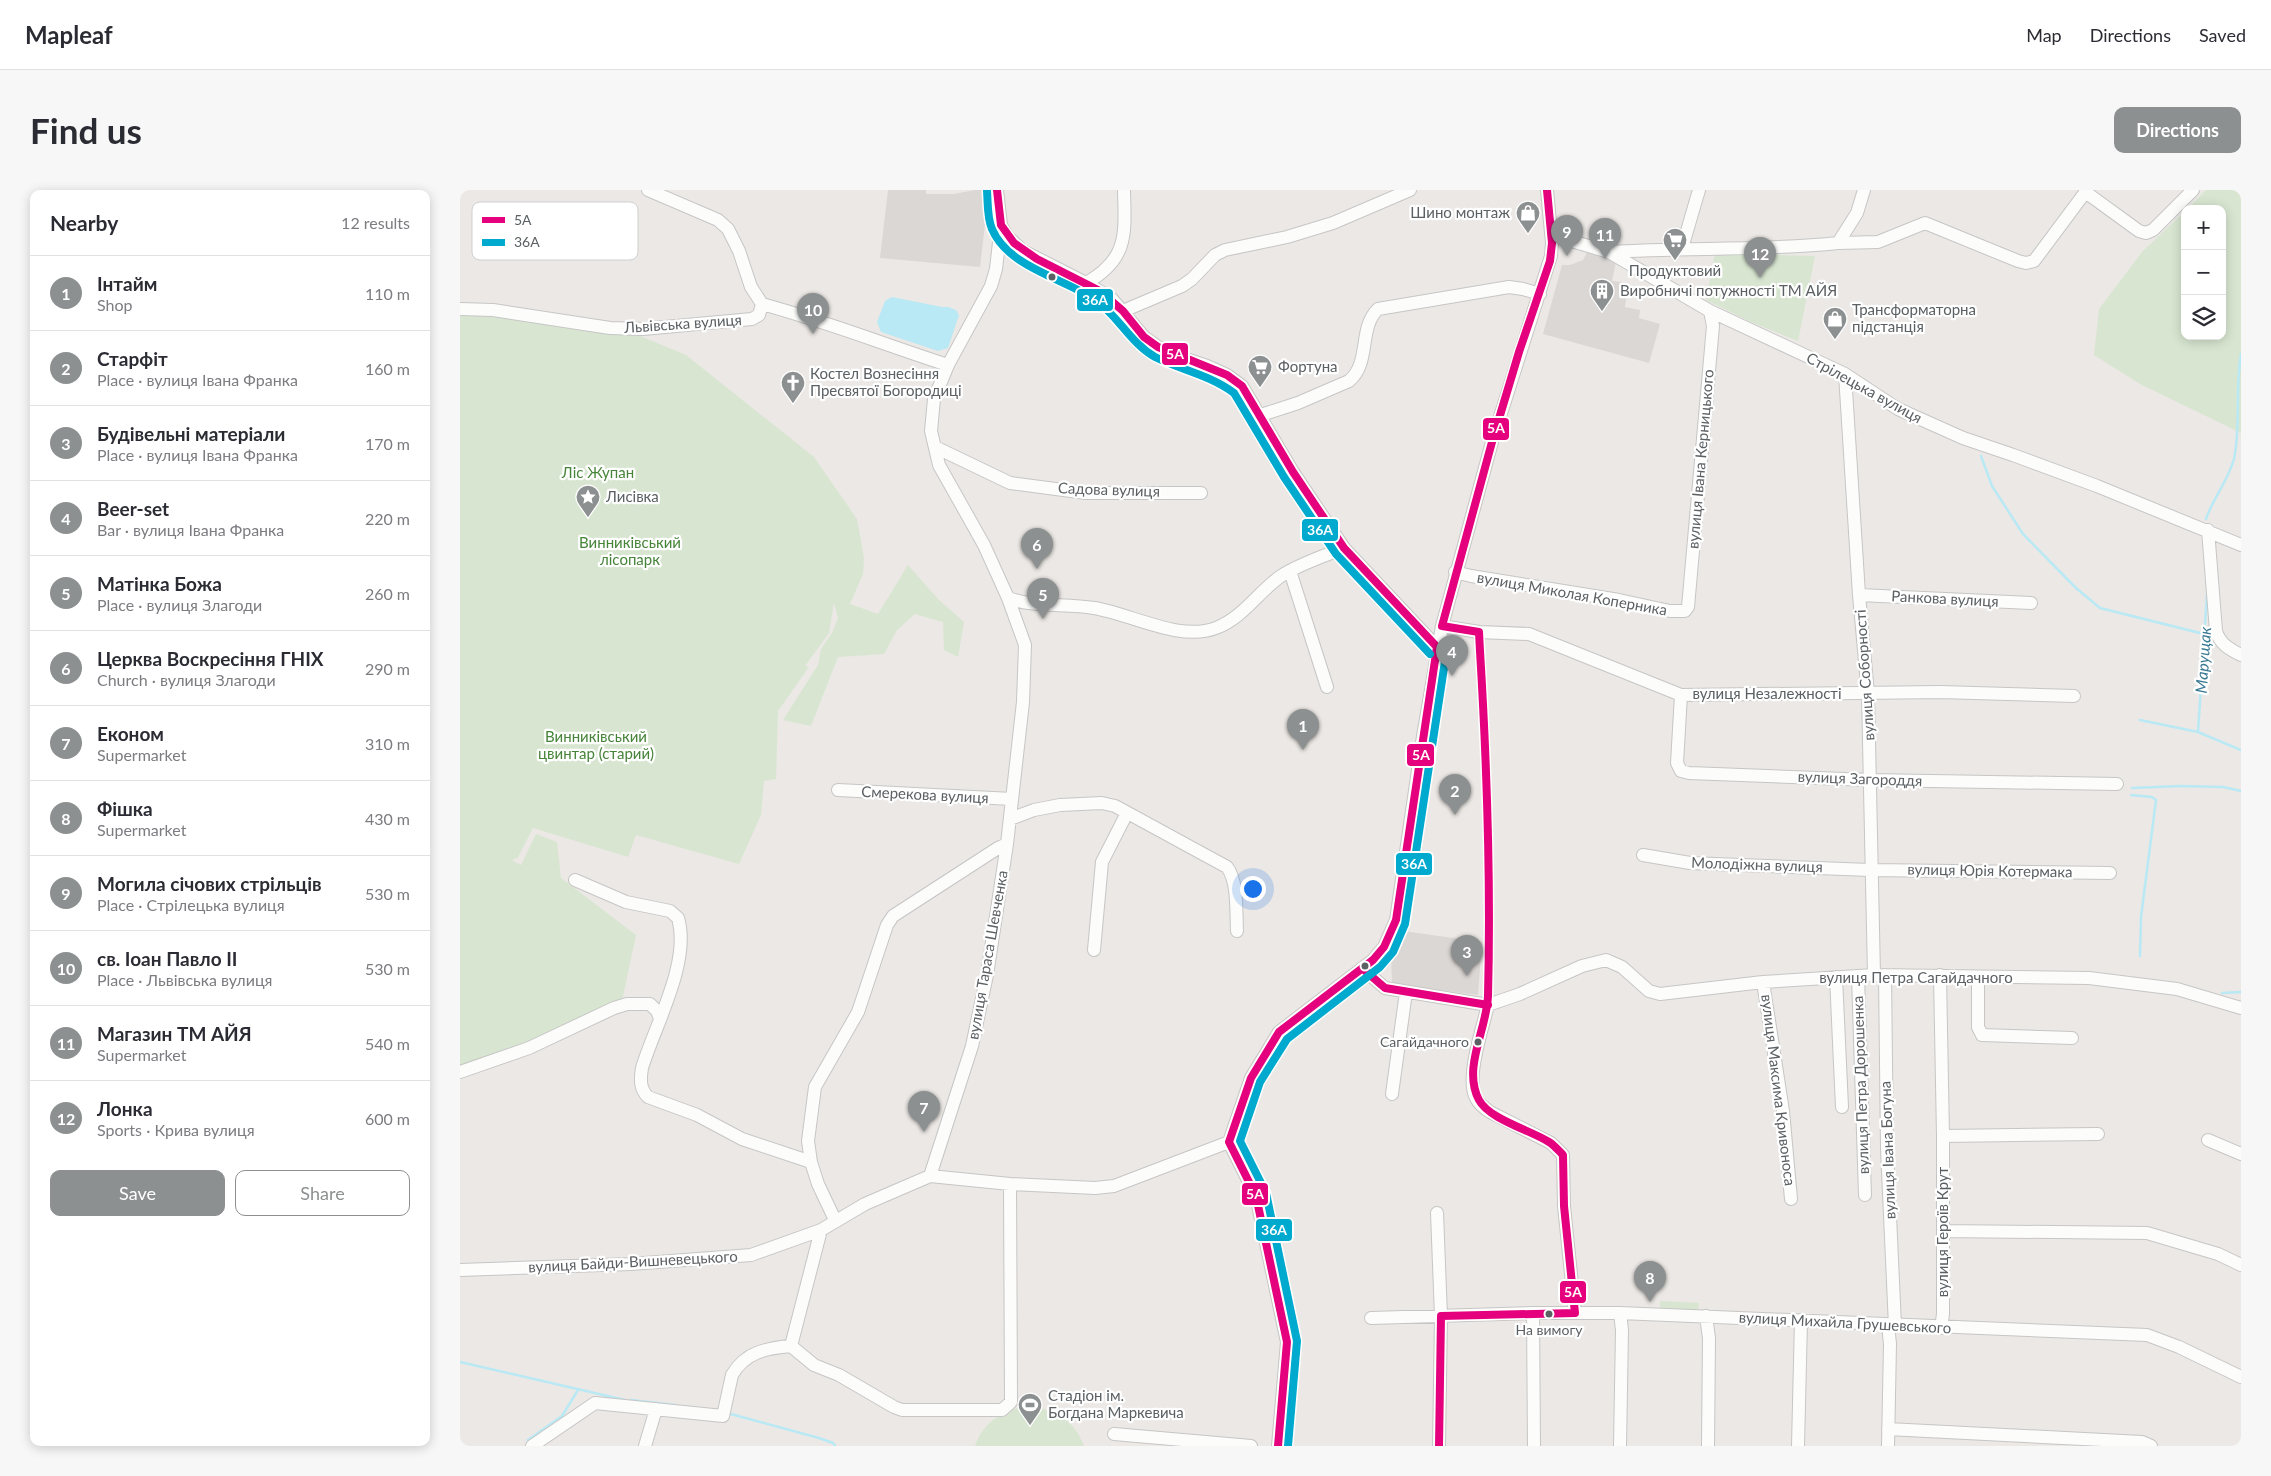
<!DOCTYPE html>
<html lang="en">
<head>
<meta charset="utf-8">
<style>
  body { margin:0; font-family:Lato,sans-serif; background:#f7f7f7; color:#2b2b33 }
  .controls { position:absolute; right:15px; top:15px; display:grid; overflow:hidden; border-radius:10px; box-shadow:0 2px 12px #0003 }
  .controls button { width:45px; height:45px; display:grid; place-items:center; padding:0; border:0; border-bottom:1px solid #e1e1e2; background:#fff; color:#2b2b33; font:25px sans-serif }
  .you { position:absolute; left:792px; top:698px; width:18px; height:18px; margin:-12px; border:4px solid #fff; border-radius:50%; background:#1a73e8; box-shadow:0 0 0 8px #1a73e833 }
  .badge { display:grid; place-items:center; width:32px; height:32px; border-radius:50%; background:#8d9090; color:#fff; font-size:16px; font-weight:700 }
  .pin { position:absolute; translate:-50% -41px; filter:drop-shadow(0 1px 2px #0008) }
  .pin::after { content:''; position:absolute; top:26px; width:18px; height:15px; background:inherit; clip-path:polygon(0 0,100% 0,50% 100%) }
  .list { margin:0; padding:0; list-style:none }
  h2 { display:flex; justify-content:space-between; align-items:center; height:65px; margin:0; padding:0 20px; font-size:21px }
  h2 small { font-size:16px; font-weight:400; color:#7c7c81 }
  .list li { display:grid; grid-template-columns:32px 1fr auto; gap:15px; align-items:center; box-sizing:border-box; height:75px; padding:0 20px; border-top:1px solid #e1e1e2 }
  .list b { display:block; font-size:19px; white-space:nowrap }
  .list p { margin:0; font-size:16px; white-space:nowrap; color:#7c7c81 }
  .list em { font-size:16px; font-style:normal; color:#7c7c81 }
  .actions { display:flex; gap:10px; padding:15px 20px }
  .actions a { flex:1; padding:11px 0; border:1px solid #8d9090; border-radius:10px; text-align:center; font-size:18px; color:#8d9090 }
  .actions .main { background:#8d9090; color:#fff }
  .icon { flex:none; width:28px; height:28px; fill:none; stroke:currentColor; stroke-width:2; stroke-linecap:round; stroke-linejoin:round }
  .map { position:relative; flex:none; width:1781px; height:1256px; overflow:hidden; border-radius:10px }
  header { display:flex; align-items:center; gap:30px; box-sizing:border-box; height:70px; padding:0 25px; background:#fff; border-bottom:1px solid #e1e1e2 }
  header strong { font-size:24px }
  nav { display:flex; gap:28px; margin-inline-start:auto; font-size:18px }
  .intro { display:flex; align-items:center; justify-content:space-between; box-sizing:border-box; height:120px; padding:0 30px }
  h1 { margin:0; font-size:35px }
  .button { padding:12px 22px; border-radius:10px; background:#8d9090; color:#fff; font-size:18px; font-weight:700 }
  main { display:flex; gap:30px; padding:0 30px }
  aside { flex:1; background:#fff; border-radius:10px; box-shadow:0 2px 12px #0003 }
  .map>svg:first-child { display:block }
</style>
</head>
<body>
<header>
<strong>Mapleaf</strong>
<nav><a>Map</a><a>Directions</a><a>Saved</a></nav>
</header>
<div class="intro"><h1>Find us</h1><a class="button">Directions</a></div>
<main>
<aside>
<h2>Nearby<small>12 results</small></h2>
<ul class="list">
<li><span class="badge">1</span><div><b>Інтайм</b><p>Shop</p></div><em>110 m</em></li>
<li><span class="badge">2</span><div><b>Старфіт</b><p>Place · вулиця Івана Франка</p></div><em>160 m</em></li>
<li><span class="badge">3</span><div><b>Будівельні матеріали</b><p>Place · вулиця Івана Франка</p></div><em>170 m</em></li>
<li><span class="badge">4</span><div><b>Beer-set</b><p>Bar · вулиця Івана Франка</p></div><em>220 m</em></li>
<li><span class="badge">5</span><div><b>Матінка Божа</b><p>Place · вулиця Злагоди</p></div><em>260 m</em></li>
<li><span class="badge">6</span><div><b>Церква Воскресіння ГНІХ</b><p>Church · вулиця Злагоди</p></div><em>290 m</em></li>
<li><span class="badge">7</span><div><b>Економ</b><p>Supermarket</p></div><em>310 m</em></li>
<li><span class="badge">8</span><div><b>Фішка</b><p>Supermarket</p></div><em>430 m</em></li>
<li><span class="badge">9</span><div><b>Могила січових стрільців</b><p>Place · Стрілецька вулиця</p></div><em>530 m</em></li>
<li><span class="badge">10</span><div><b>св. Іоан Павло ІІ</b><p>Place · Львівська вулиця</p></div><em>530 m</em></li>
<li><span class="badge">11</span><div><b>Магазин ТМ АЙЯ</b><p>Supermarket</p></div><em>540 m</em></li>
<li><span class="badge">12</span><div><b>Лонка</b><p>Sports · Крива вулиця</p></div><em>600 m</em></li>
</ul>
<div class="actions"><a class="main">Save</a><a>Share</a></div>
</aside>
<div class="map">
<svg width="1781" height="1256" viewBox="0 0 1781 1256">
  <rect width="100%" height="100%" fill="#ebe8e5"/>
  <path fill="#dbd7d5" d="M 428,0 L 466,0 L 466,4 L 494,4 L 515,0 L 529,0 L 520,77 L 420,68 Z
    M 1128,60 L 1156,72 L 1152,91 L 1168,93 L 1165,117 L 1180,120 L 1179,128 L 1200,134 L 1189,173 L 1083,144 L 1102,75 L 1110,75 L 1123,70 Z
    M 943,741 L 1022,752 L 1018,805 L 932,794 L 931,767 Z"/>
  <path fill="#d8e6d1" d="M 1746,0 L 1781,0 L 1781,243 L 1680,194 L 1634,165 L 1639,119 L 1682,62 L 1725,21 L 1725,146 L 1762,146 L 1762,19 L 1727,19 Z
    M 1255,63 L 1355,66 L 1338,151 L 1291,132 L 1246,110 Z
    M 0,120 L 178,145 L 226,165 L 354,267 L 397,329 L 404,368 L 403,384 L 390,414 L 418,424 L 448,375 L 478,409 L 504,432 L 498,467 L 484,460 L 483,432 L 455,424 L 437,440 L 424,464 L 378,467 L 351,536 L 323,530 L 358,475 L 361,459 L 372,443 L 378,428 L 374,413 L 369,443 L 345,476 L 349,477 L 318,521 L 316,589 L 304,591 L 301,625 L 279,674 L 176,645 L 168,667 L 73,638 L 57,669 L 54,668 L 53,671 L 61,675 L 76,644 L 97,652 L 101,688 L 176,745 L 162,811 L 47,863 L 0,879 Z
    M 1200,1111 L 1239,1113 L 1238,1124 L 1200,1123 Z
    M 562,1217 C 590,1216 614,1228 624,1256 L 515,1256 C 522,1234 541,1222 562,1217 Z"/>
  <path fill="#b9e9f4" d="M 432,107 L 482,117 L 488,117 L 496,120 L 499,125 L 488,158 L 478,161 L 421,142 L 417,132 L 425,111 Z"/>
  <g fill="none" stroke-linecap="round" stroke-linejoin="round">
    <path stroke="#b9e9f4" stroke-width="2.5" d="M 1521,266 L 1532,296 L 1563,344 L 1616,398 L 1640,418 L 1744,444
      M 1746,329 C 1753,308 1768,291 1774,269 C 1781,235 1775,199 1781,164
      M 1680,530 L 1738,542 L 1781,560
      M 1738,542 L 1747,404
      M 1672,598 L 1720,596 L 1763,597 L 1781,601
      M 1671,605 L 1692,607 L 1696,610 L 1681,727 L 1680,766
      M 1762,803 L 1781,802
      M 0,1172 L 165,1210
      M 171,1210 L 215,1215
      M 267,1223 L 359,1248 L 373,1253 L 375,1256
      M 68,1250 L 102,1226 L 118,1200"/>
    <defs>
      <path id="minor" d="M 188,0 L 258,30 L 268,39 L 279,61 L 291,97 L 302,114
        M 541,35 L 547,46 L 563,61 L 626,93 L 652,109 L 684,147 L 698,157 L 717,166 L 747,176 L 767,185 L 782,196 L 833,282 L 884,358 L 977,457
        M 1091,45 L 1149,62 L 1250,121 L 1385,184 L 1438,219 L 1503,248 L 1553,265 L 1637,296 L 1781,355
        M 1378,53 L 1418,52 L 1465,33 L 1558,71 L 1566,73 L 1574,71 L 1624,4 L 1628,4 L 1679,41 L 1686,43 L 1693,40 L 1733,0
        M 1222,58 L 1239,0
        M 1149,62 C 1225,57 1302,61 1378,53 L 1397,23 L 1404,0
        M 626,93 C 669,69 665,43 664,0
        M 0,119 L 33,120 L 150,138 L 183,139 L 292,129 L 299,125 L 302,114 C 365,131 426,155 488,175
        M 663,121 L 722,96 L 732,89 L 755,65 L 765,60 L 827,47 L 873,33 L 950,0
        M 1385,184 L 1399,405 L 1408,504 L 1414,785
        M 801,225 L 838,213 L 889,191 C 911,173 898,138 918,119 L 1049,97 L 1063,99 L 1080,104
        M 475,257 L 550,293 L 626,303 L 741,303
        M 1748,340 L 1756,441 C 1760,454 1769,459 1781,465
        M 830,381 L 867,497
        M 995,382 L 1011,386 L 1159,410 L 1210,421 L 1225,421 L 1228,417 L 1253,136 L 1250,121
        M 1399,405 L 1571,413
        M 548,408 C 576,418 605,413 634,418 C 672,424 719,452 756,438 C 784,427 798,402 821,386 C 839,374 864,366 884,358
        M 982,436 L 1019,442 L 1069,444 L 1221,505 L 1480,502 L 1614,506
        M 1221,505 L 1217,573 L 1221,581 L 1229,583 L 1411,590 L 1657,594
        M 378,600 L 552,609
        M 550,629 L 574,620 L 600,615 L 642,613 L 655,616 L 767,677 C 778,691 776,722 777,741
        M 1183,665 L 1230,673 L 1410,680 L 1650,683
        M 115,690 L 166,712 L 210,721 L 218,728 C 231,772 195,835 182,878 C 180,890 180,899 188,907 L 237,925 L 282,949 L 351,972
        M 634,760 L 642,672 L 667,623
        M 902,778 L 925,798 L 1028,815 L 1060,804 L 1122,776 L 1146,770 L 1162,777 L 1189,801 L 1200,804 L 1303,792 L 1414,785 L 1629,788 L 1717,799 L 1781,818
        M 1425,785 L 1427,959 L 1435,1136
        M 1480,785 L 1483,946 L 1483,1124 L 1481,1138
        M 1398,786 L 1405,1005
        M 1376,787 L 1382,917
        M 1518,787 L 1518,837 L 1522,845 L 1612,848
        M 1303,792 L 1323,921 L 1331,1009
        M 1028,815 C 1023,837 1005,889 1016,908 C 1019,914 1024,918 1030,922 L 1091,953 L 1103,965 L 1104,1016 L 1115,1123
        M 0,882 L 69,858 L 154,818 L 167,814 L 190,814 L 197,821 L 200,829
        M 932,904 L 946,802
        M 1483,946 L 1638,944
        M 1748,950 L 1781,964
        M 470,986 L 512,856 L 527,785 L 547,654 L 563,512 L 565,455 L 548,408 L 524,355 L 479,275 L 471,241 L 474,209 L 488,175 L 531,96 L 536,79 L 541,35 L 537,0
        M 977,1023 L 981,1126 L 979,1256
        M 375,1030 L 358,994 L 351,972 L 348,951 L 355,897 L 398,822 L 427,735 L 433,726 L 538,658 L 547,654
        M 1483,1041 L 1687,1043 L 1758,1064 L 1781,1075
        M 0,1080 L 171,1074 L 291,1065 L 361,1040 L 405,1014 L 470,986 L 550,994 L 635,998 L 654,996 L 769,952
        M 1073,1123 L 1074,1256
        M 1160,1123 L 1162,1140 L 1160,1256
        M 1246,1126 L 1249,1148 L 1248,1256
        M 911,1128 L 1073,1123 L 1160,1123 L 1687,1145 L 1719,1157 L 1781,1187
        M 331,1156 L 354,1175 L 379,1185 L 434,1217 L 442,1220 L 542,1220 L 551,1212 L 550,994
        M 1428,1239 L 1682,1252 L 1691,1256
        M 654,1244 L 791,1256
        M 72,1256 L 135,1213 L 263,1226 L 272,1185 C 285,1162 307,1158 331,1156 L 361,1040
        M 185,1256 L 196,1219
        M 818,1256 L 827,1152 L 796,1006 L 769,952 L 791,888 L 819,842 L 913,770 L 924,757 L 936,730 L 963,546 L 982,436 L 1032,252 L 1091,66 L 1092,53 L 1087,0
        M 1338,1256 L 1341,1130
        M 1428,1256 L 1430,1154 L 1428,1135"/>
    </defs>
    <use href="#minor" stroke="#c7c6c6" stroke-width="14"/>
    <use href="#minor" stroke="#fcfcfb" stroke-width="12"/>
    <defs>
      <path id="bus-1" d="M 537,0 L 541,35 L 554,53 L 577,69 L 640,101 L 663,121 L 684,147 L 698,157 L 767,185 L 782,196 L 833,282 L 884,358 L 977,457 L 936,730 L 924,757 L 913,770 L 819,842 L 791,888 L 769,952 L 796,1006 L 827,1152 L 818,1256
        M 902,778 L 925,798 L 1028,815
        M 979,1256 L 981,1126 L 1115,1123 L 1104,1016 L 1103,965 C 1099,961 1094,955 1089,952 C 1070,940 1029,929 1019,910 C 1002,878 1027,839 1028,806 C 1031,691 1027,576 1020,461 L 1019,442 L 982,436 L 1032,252 L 1059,162 L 1090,71 L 1092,53 L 1087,0"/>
      <path id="bus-2" d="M 527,1 C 528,13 527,28 532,39 C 548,77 603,88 634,109 C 658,125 670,153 695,167 C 721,180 750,185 774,203 L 824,287 L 876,364 L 970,464
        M 828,1256 L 837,1151 L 806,1003 L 780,951 L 800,892 L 827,849 L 920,777 L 933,762 L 945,734 L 987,458"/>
    </defs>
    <use href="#bus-1" stroke="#fff" stroke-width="11"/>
    <use href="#bus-2" stroke="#fff" stroke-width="11"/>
    <use href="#bus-1" stroke="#e5007d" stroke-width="8"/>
    <use href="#bus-2" stroke="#00a9ce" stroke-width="8"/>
  </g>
  <defs>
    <symbol id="shop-pin" viewBox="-11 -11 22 30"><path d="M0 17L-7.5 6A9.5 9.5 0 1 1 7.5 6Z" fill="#8d9090" stroke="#fff"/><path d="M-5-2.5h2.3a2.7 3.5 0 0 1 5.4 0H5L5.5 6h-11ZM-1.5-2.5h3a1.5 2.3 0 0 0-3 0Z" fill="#fff"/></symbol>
    <symbol id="supermarket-pin" viewBox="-11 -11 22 30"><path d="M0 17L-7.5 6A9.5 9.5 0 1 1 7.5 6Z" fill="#8d9090" stroke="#fff"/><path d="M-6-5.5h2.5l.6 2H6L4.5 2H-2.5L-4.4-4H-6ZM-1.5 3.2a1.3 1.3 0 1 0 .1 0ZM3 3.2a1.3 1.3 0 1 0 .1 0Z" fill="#fff"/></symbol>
    <symbol id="building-pin" viewBox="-11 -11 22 30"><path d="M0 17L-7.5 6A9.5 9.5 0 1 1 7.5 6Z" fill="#8d9090" stroke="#fff"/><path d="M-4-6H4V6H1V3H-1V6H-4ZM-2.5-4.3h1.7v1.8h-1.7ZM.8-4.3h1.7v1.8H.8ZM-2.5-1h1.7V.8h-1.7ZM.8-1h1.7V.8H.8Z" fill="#fff"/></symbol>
    <symbol id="church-pin" viewBox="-11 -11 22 30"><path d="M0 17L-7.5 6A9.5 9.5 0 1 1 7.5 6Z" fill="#8d9090" stroke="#fff"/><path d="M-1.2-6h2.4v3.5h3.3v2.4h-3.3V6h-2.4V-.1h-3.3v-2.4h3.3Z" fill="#fff"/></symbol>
    <symbol id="sight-pin" viewBox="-11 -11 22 30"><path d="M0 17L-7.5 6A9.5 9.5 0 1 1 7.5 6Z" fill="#8d9090" stroke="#fff"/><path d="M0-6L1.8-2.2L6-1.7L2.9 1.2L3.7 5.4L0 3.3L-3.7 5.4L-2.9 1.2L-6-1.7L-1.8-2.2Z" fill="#fff"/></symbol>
    <symbol id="stadium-pin" viewBox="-11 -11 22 30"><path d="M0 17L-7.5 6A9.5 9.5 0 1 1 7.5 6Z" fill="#8d9090" stroke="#fff"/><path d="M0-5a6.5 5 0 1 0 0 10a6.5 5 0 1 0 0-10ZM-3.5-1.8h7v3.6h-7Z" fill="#fff"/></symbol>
  </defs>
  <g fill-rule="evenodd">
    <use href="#shop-pin" x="1054" y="9" width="28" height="38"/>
    <use href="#supermarket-pin" x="1201" y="36" width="28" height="38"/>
    <use href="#building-pin" x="1128" y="87" width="28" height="38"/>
    <use href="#shop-pin" x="1361" y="115" width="28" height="38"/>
    <use href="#supermarket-pin" x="786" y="163" width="28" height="38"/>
    <use href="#church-pin" x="319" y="179" width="28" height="38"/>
    <use href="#sight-pin" x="114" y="293" width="28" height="38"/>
    <use href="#stadium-pin" x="556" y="1201" width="28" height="38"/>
  </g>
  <g fill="#5b6063" stroke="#fff" stroke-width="2">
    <circle cx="592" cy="87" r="4.5"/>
    <circle cx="905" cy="776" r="4.5"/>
    <circle cx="1018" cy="852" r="4.5"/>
    <circle cx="1089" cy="1124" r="4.5"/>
  </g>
  <g text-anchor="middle" stroke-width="4.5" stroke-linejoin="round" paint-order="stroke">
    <g font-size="14" fill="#5b6063" stroke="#fff" text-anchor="end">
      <text x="1009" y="857">Сагайдачного</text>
      <text x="1089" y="1145" text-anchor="middle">На вимогу</text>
    </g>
    <g font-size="15" fill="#5b6063" stroke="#fff" text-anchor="start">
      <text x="1050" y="28" text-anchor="end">Шино монтаж</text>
      <text x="1215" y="86" text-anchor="middle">Продуктовий</text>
      <text x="1160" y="106">Виробничі потужності ТМ АЙЯ</text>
      <text x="1392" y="125">Трансформаторна<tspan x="1392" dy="17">підстанція</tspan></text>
      <text x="818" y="182">Фортуна</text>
      <text x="350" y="189">Костел Вознесіння<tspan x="350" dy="17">Пресвятої Богородиці</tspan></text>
      <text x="146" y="312">Лисівка</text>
      <text x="588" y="1211">Стадіон ім.<tspan x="588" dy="17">Богдана Маркевича</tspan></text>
    </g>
    <g font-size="15" fill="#5b6063" stroke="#fff">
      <text transform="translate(223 134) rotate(-4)" y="5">Львівська вулиця</text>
      <text transform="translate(1404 198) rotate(29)" y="5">Стрілецька вулиця</text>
      <text transform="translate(1241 269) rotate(-85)" y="5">вулиця Івана Керницького</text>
      <text transform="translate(649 300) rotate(2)" y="5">Садова вулиця</text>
      <text transform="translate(1112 404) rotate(10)" y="5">вулиця Миколая Коперника</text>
      <text transform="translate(1485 409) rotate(3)" y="5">Ранкова вулиця</text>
      <text transform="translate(1405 485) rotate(-94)" y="5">вулиця Соборності</text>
      <text x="1307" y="509">вулиця Незалежності</text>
      <text transform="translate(1400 589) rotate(2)" y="5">вулиця Загороддя</text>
      <text transform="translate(465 605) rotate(3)" y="5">Смерекова вулиця</text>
      <text transform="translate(1297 675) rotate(2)" y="5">Молодіжна вулиця</text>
      <text transform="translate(1530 681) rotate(1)" y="5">вулиця Юрія Котермака</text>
      <text transform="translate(528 765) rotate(-80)" y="5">вулиця Тараса Шевченка</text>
      <text x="1456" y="793">вулиця Петра Сагайдачного</text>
      <text transform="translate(1401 895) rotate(-92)" y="5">вулиця Петра Дорошенка</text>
      <text transform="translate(1318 900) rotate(83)" y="5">вулиця Максима Кривоноса</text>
      <text transform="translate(1428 960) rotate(-92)" y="5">вулиця Івана Богуна</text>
      <text transform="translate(1483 1042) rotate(-90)" y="5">вулиця Героїв Крут</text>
      <text transform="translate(173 1072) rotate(-3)" y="5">вулиця Байди-Вишневецького</text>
      <text transform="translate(1385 1133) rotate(3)" y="5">вулиця Михайла Грушевського</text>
    </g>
    <g font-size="15" fill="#468439" stroke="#fff">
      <text x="138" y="288">Ліс Жупан</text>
      <text x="170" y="358">Винниківський<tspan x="170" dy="17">лісопарк</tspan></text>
      <text x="136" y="552">Винниківський<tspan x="136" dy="17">цвинтар (старий)</tspan></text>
    </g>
    <g font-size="16" font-style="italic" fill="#3a7992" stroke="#fff">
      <text transform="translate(1743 470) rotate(-86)" y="6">Марущак</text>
    </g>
  </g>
  <rect x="12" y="12" width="166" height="58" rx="8" fill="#fff" stroke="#cecfd0" stroke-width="1"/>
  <rect x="22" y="27" width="23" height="6" fill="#e5007d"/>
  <rect x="22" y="49" width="23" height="7" fill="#00a9ce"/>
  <g font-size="14" fill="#5b6063">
    <text x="54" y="35">5А</text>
    <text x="54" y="57">36А</text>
  </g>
  <g stroke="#fff" stroke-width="2">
    <rect x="616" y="98" width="38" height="24" rx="5" fill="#00a9ce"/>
    <rect x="701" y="152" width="28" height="24" rx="5" fill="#e5007d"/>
    <rect x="1022" y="227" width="28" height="24" rx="5" fill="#e5007d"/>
    <rect x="841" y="328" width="38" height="24" rx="5" fill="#00a9ce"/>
    <rect x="946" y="553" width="29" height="24" rx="5" fill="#e5007d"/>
    <rect x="935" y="662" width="38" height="24" rx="5" fill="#00a9ce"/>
    <rect x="781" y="992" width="28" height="24" rx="5" fill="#e5007d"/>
    <rect x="795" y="1028" width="38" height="24" rx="5" fill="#00a9ce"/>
    <rect x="1099" y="1090" width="28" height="24" rx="5" fill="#e5007d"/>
  </g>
  <g font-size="14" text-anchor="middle" font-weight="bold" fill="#fff">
    <text x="635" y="115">36А</text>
    <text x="715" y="169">5А</text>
    <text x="1036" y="243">5А</text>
    <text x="860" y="345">36А</text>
    <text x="961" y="570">5А</text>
    <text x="954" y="679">36А</text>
    <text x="795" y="1009">5А</text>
    <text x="814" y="1045">36А</text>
    <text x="1113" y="1107">5А</text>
  </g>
</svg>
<div class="controls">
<button>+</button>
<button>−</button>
<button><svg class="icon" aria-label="layers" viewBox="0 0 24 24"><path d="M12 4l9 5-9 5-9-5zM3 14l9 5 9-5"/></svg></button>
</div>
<div class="you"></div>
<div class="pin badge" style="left:843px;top:560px">1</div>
<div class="pin badge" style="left:995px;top:625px">2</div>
<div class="pin badge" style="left:1007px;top:786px">3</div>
<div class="pin badge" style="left:992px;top:486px">4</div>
<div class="pin badge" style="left:583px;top:429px">5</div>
<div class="pin badge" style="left:577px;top:379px">6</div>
<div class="pin badge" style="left:464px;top:942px">7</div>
<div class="pin badge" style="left:1190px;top:1112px">8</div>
<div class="pin badge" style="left:1107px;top:66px">9</div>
<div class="pin badge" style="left:353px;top:144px">10</div>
<div class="pin badge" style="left:1145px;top:69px">11</div>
<div class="pin badge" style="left:1300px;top:88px">12</div>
</div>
</main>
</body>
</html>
